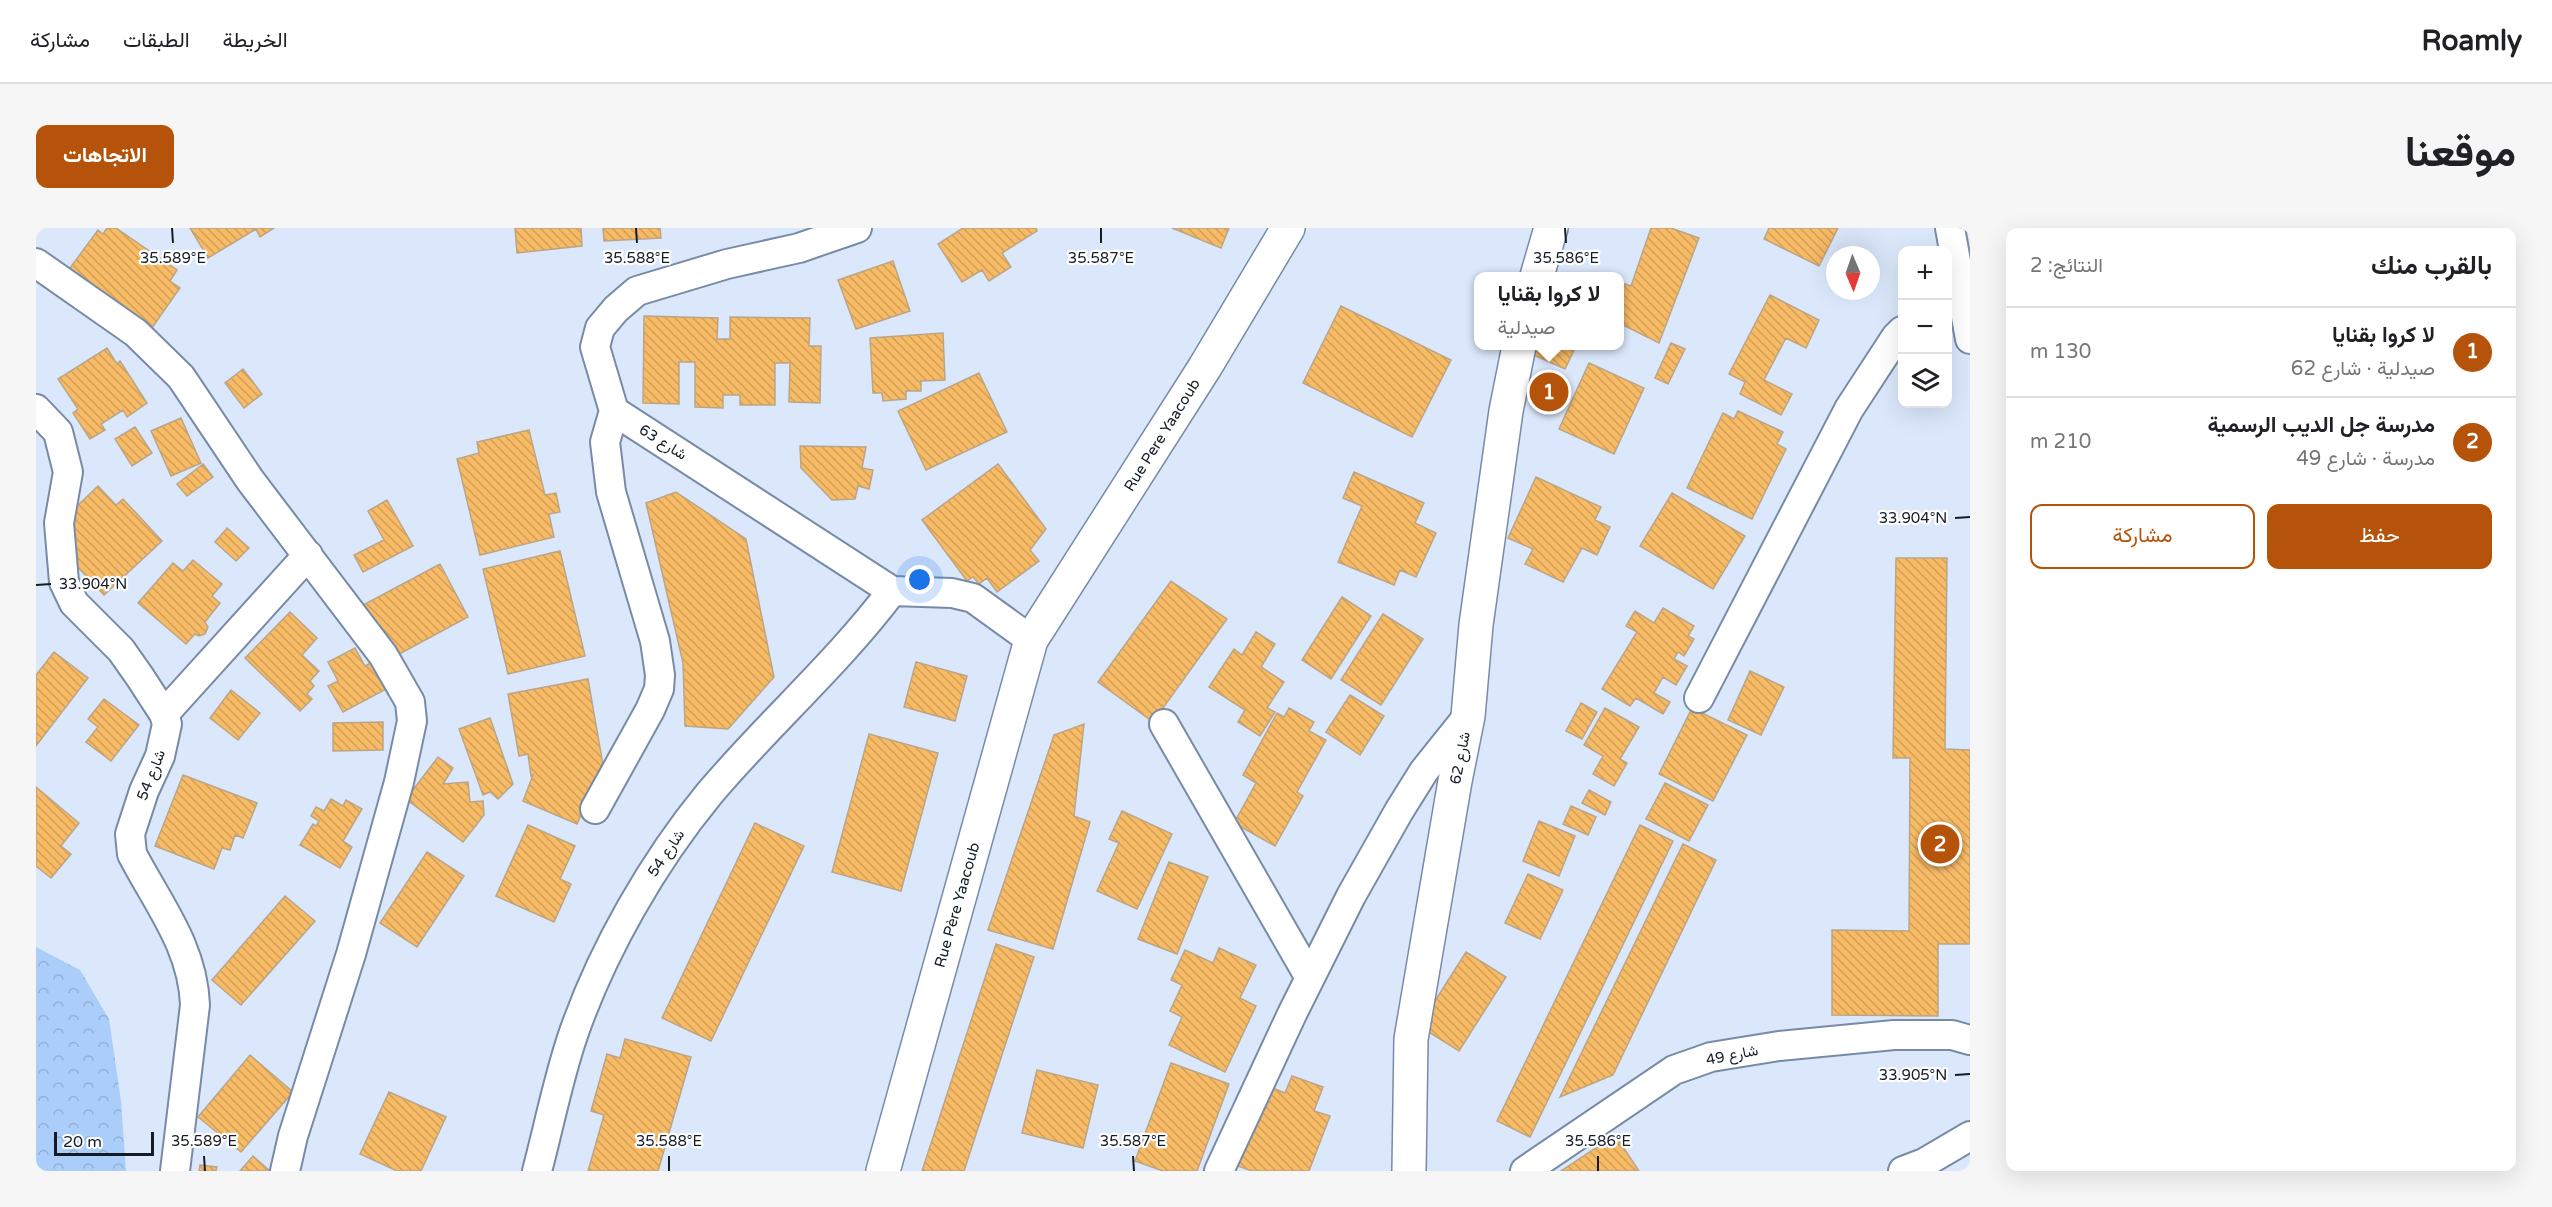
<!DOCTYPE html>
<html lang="ar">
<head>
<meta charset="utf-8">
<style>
  body { margin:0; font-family:"Varela Round",Vazirmatn,sans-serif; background:#f6f6f6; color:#202124; direction:rtl }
  .controls { position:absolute; right:18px; top:18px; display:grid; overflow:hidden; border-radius:12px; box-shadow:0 6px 24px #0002 }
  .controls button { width:54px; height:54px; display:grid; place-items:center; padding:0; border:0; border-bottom:2px solid #e0e0e0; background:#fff; color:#202124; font:30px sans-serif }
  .compass { position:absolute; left:1790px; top:18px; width:54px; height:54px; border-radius:50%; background:#fff; box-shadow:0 6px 24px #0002; rotate:178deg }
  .scale { position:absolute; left:18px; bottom:15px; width:100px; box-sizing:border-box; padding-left:6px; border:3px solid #141c26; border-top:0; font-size:16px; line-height:21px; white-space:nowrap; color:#141c26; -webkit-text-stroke:4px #fff; paint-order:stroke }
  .you { position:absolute; left:884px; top:352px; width:21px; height:21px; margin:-15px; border:4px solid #fff; border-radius:50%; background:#1a73e8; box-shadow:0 0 0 9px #1a73e833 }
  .badge { display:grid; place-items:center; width:39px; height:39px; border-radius:50%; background:#b45309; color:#fff; font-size:20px; font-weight:700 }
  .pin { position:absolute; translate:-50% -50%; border:3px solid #fff; box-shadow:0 2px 6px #0006 }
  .popup { position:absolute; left:1438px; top:44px; width:150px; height:78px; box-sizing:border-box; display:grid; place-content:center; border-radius:12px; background:#fff; filter:drop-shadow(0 2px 4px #0005); font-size:20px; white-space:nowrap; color:#757577 }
  .popup b { font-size:22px; color:#202124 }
  .popup::after { content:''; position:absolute; left:50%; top:100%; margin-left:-12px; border:12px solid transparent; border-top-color:#fff }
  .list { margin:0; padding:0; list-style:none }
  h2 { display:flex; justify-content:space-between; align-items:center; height:78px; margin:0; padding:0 24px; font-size:26px }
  h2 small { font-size:20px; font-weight:400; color:#757577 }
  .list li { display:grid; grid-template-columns:39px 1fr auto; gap:18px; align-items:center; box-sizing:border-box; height:90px; padding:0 24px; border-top:2px solid #e0e0e0 }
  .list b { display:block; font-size:22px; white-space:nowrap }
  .list p { margin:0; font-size:20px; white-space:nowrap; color:#757577 }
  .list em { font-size:20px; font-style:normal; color:#757577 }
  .actions { display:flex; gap:12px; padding:18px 24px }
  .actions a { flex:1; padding:14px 0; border:2px solid #b45309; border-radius:12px; text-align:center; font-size:21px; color:#b45309 }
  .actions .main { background:#b45309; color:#fff }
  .icon { flex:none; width:33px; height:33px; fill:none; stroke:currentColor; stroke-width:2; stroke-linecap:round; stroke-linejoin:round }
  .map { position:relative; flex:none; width:1934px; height:943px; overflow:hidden; direction:ltr; border-radius:12px }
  header { display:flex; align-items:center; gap:36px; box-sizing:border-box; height:84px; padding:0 30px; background:#fff; border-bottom:2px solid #e0e0e0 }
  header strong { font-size:28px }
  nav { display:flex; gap:33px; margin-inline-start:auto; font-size:21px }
  .intro { display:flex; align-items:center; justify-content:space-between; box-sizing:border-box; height:144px; padding:0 36px }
  h1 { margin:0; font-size:42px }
  .button { padding:15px 27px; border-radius:12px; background:#b45309; color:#fff; font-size:21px; font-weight:700 }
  main { display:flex; gap:36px; padding:0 36px }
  aside { flex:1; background:#fff; border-radius:12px; box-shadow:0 6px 24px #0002 }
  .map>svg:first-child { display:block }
</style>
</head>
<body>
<header>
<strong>Roamly</strong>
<nav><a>الخريطة</a><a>الطبقات</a><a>مشاركة</a></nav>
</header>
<div class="intro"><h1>موقعنا</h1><a class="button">الاتجاهات</a></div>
<main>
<aside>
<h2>بالقرب منك<small>النتائج: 2</small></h2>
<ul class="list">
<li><span class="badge">1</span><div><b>لا كروا بقنايا</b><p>صيدلية · شارع 62</p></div><em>130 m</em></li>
<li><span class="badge">2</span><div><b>مدرسة جل الديب الرسمية</b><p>مدرسة · شارع 49</p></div><em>210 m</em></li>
</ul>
<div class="actions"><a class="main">حفظ</a><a>مشاركة</a></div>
</aside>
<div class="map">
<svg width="1934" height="943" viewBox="0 0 1934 943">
  <defs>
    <pattern id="forest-crowns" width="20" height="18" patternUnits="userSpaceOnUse" patternTransform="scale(1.5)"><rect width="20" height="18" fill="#abcdfa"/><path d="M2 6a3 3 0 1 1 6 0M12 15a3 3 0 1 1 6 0" fill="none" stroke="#92afd6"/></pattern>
    <pattern id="building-back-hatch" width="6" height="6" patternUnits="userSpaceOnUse" patternTransform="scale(1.5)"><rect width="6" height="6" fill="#f7ba65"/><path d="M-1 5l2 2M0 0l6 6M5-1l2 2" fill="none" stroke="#d39f58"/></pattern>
  </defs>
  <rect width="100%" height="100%" fill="#dbe8fb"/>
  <path fill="url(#forest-crowns)" d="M 0,719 L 44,742 L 73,791 L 85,873 L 90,943 L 0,943 Z"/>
  <path fill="url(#building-back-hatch)" stroke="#bba588" stroke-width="1.5" d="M 71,0 L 80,0 L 141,42 L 134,53 L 144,60 L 111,107 L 28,48 L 62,2 L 67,6 Z
    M 154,0 L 238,0 L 224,9 L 220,1 L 172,30 Z
    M 479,0 L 545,0 L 546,18 L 481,25 Z
    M 567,0 L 624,0 L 625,10 L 568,13 Z
    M 927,0 L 1000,0 L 1001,3 L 966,25 L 975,39 L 953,53 L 946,42 L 926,54 L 902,16 Z
    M 1136,0 L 1193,0 L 1185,20 Z
    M 1615,0 L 1635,0 L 1663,10 L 1623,115 L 1583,95 L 1583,54 L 1595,58 Z
    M 1733,0 L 1802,0 L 1783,38 L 1728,11 Z
    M 857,33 L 874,83 L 820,101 L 802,52 Z
    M 1734,67 L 1783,92 L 1770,120 L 1750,110 L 1728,152 L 1756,166 L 1745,187 L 1704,166 L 1709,154 L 1693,146 Z
    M 1305,78 L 1415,132 L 1376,209 L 1267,155 Z
    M 608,88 L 682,90 L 681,111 L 694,111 L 694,89 L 774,90 L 773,118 L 785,118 L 784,175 L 753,174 L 754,135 L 739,135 L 739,177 L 704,177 L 704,167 L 687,167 L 687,180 L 659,179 L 659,134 L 643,134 L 643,176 L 607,175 Z
    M 907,105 L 909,152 L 885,153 L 885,163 L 870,163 L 870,171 L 847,173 L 846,165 L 837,165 L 834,110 Z
    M 1635,115 L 1649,121 L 1632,156 L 1619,150 Z
    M 1497,118 L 1540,118 L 1529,141 L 1493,125 Z
    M 71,120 L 81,136 L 84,133 L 111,175 L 91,189 L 87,182 L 65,196 L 69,202 L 54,211 L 37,185 L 42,181 L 22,151 Z
    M 1553,135 L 1608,160 L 1578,226 L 1523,201 Z
    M 207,141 L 226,166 L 208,180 L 189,155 Z
    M 943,145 L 971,204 L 890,242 L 862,183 Z
    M 1702,183 L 1747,204 L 1741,216 L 1750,221 L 1716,291 L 1651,260 L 1687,185 L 1698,191 Z
    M 145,190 L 165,235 L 135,248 L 115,203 Z
    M 99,199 L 116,225 L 96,238 L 79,211 Z
    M 493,202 L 509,267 L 520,265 L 524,284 L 513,286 L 518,309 L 444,327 L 421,231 L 443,225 L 441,214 Z
    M 764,218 L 830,219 L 826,240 L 837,242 L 833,261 L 822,258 L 819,271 L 796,272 L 765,240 Z
    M 167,236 L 177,249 L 151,268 L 141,256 Z
    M 962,236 L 1010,301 L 994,322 L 1003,333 L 961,364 L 951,350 L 943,356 L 937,349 L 931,353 L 886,292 Z
    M 1318,244 L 1388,275 L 1379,295 L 1400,305 L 1380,349 L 1364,342 L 1358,357 L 1302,334 L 1326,278 L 1307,270 Z
    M 1500,249 L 1565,279 L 1559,292 L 1574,299 L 1561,327 L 1546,320 L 1527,354 L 1489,336 L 1497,321 L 1472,310 Z
    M 62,258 L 80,277 L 87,271 L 126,313 L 68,367 L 35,332 L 41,326 L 34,319 L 39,280 Z
    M 640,264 L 710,311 L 738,449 L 692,501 L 649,498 L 647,435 L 610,275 Z
    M 1636,265 L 1709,308 L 1677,361 L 1604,318 Z
    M 351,272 L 377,318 L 327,344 L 318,327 L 348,312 L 332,283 Z
    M 191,300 L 213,320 L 200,333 L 179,314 Z
    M 524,323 L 549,428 L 472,446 L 447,341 Z
    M 1860,330 L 1911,330 L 1909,521 L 1934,522 L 1934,716 L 1902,716 L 1902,788 L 1796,787 L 1796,702 L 1873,703 L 1874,530 L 1857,530 Z
    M 157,332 L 186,356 L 176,368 L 184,375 L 169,394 L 172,399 L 169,406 L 163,408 L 159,406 L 150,416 L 102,375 L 137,335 L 147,343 Z
    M 404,336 L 432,389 L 356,430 L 327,377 Z
    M 1135,353 L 1191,391 L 1117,494 L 1062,454 Z
    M 1306,369 L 1335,388 L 1295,451 L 1266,432 Z
    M 1627,380 L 1658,398 L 1652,408 L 1658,411 L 1648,428 L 1642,424 L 1638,431 L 1651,438 L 1640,457 L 1627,449 L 1618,465 L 1634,474 L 1627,486 L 1600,470 L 1594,478 L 1566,461 L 1601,404 L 1590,398 L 1599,383 L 1618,395 Z
    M 254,384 L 281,410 L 266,427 L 283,443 L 274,453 L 278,458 L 271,466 L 276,471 L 264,483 L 209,430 Z
    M 1347,386 L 1387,411 L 1345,477 L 1305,452 Z
    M 1220,404 L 1239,416 L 1225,439 L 1248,454 L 1231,480 L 1239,484 L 1224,508 L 1202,494 L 1209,482 L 1173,459 L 1198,421 L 1206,427 Z
    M 319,420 L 329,438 L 339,433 L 354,459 L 307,484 L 292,458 L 302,453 L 292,434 Z
    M 18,424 L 52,450 L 0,518 L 0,447 Z
    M 880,434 L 931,448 L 919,493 L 868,479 Z
    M 1714,443 L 1748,459 L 1725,507 L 1692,492 Z
    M 552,451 L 567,537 L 541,596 L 487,573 L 497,547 L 495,548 L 492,526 L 483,528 L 472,466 Z
    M 195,462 L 224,485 L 202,512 L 174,490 Z
    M 1314,467 L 1348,488 L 1324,527 L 1290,504 Z
    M 68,471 L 103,497 L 75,533 L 50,514 L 62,499 L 52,491 Z
    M 1545,475 L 1561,484 L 1546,511 L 1530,503 Z
    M 1253,480 L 1278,494 L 1273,503 L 1290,512 L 1261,564 L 1267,568 L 1239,618 L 1198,595 L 1220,555 L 1207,547 L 1241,485 L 1248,489 Z
    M 1569,480 L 1603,499 L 1584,531 L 1591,535 L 1578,558 L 1557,546 L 1567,528 L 1548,517 Z
    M 1656,480 L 1711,507 L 1677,573 L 1623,546 Z
    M 454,490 L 477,556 L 462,571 L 454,564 L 447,567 L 423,501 Z
    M 347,494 L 347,522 L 297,523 L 297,495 Z
    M 1048,496 L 1038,588 L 1054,594 L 1017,721 L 952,702 L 1018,507 Z
    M 833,506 L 902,525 L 865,663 L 796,644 Z
    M 402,529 L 417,540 L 407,556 L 432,554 L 434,574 L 447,573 L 448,587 L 427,614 L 370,571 Z
    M 147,547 L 221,575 L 207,610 L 199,607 L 194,622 L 186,620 L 178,641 L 119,618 Z
    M 1629,555 L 1672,577 L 1653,613 L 1610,591 Z
    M 0,559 L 43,595 L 25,618 L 35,626 L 15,650 L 0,638 Z
    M 1553,562 L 1575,574 L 1569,587 L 1546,575 Z
    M 295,571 L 307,578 L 310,572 L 326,581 L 307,613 L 316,619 L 304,640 L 264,617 L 277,596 L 280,598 L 283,593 L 275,588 L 280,579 L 288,583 Z
    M 1535,578 L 1560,589 L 1552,607 L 1527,596 Z
    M 1086,583 L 1136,606 L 1101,681 L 1061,663 L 1083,615 L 1073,611 Z
    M 1503,593 L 1539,608 L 1523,648 L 1487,633 Z
    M 719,595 L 768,618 L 675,813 L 626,790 Z
    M 492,597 L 539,618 L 524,651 L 535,656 L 518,694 L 460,668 Z
    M 1604,597 L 1637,613 L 1494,909 L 1461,893 Z
    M 1647,616 L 1680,632 L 1577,847 L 1524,869 Z
    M 391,624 L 428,648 L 381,719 L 344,695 Z
    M 1133,634 L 1172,649 L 1141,726 L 1102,711 Z
    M 1492,646 L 1527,662 L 1504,711 L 1469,695 Z
    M 249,668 L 279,693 L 205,777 L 176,752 Z
    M 960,716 L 998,729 L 928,943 L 886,943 Z
    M 1183,720 L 1220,737 L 1204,770 L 1220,778 L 1189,844 L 1133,817 L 1146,789 L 1134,783 L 1146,757 L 1135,752 L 1149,722 L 1177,735 Z
    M 1430,724 L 1470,749 L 1423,823 L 1383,798 Z
    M 589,811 L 655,829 L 622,943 L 552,943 L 568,887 L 555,883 L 571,826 L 584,830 Z
    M 214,827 L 257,864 L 205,924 L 162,889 Z
    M 1135,835 L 1193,856 L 1161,943 L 1127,943 L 1099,933 Z
    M 1001,842 L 1062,857 L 1047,920 L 986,905 Z
    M 1256,848 L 1287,859 L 1278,883 L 1294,888 L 1273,943 L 1216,943 L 1202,938 L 1232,858 L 1249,865 Z
    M 353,864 L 410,889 L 385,943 L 361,943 L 324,926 Z
    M 1579,907 L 1603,943 L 1525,943 Z
    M 217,928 L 234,943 L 204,943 Z
    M 164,937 L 181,939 L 180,943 L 163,943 Z"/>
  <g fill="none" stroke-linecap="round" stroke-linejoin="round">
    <defs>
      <path id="minor" d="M 821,0 L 763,20 L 691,36 L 601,63 L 580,81 L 564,100 L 559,119 L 578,183 L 856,363 L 916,365 L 937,370 L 995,412
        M 1914,0 L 1934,111
        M 0,35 L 100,105 L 145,149 L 214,252 L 347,427 L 374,474 L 376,493 L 363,554 L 315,726 L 257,908 L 249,943
        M 0,181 L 22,204 L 32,244 L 23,295 L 28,354 L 38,375 L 85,422 L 104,449 L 128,486 L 131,496 L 124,528 L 108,563 L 94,606 L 96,626 C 122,676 157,719 159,777 L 139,943
        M 1663,470 L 1813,181 L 1860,109 L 1866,103
        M 128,486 L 272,327
        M 1128,496 L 1274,750
        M 559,581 L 614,482 L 623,461 L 624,447 L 619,413 L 575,264 L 569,214 L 578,183
        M 501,943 C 513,898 522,851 537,807 C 566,723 617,634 673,566 C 732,496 801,436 856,363
        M 1183,943 L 1256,786 L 1315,668 L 1363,583 L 1388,543 L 1432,488
        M 1489,943 L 1638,842 L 1675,829 L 1743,818 L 1858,807 L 1916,807 L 1934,812
        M 1867,943 L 1888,935 L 1934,908"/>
      <path id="tertiary" d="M 1501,48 L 1515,0
        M 847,943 L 995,412 L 1169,139 L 1252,0
        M 1373,943 L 1375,811 L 1419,553 L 1432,488 L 1440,397 L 1470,183 L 1483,118"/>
    </defs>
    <use href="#minor" stroke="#778ba7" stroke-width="32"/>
    <use href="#tertiary" stroke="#778ba7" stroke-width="36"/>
    <use href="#minor" stroke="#fff" stroke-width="28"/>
    <use href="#tertiary" stroke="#fff" stroke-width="33"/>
  </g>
  <path fill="none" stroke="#141c26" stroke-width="2" d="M 136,0 L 137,15M 600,0 L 601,15M 1065,0 L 1065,15M 1529,0 L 1530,15M 1919,290 L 1934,289M 0,357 L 15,356M 1919,847 L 1934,846M 168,928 L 169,943M 633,928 L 633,943M 1097,928 L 1098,943M 1562,928 L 1562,943"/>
  <g text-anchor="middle" stroke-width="4.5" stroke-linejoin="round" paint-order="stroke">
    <g font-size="15" fill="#141c26" stroke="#fff">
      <text transform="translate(1126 207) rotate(-58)" y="5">Rue Pere Yaacoub</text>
      <text transform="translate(627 214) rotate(32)" y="5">شارع 63</text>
      <text transform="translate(1424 530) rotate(-79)" y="5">شارع 62</text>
      <text transform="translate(115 547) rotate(-68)" y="5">شارع 54</text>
      <text transform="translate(630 625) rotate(-56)" y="5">شارع 54</text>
      <text transform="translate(921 677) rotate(-74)" y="5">Rue Père Yaacoub</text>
      <text transform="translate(1696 827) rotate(-11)" y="5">شارع 49</text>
    </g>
  </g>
  <g font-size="15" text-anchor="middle" fill="#141c26" stroke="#fff" stroke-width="4.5" stroke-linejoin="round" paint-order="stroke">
    <text x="137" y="35">35.589°E</text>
    <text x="601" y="35">35.588°E</text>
    <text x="1065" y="35">35.587°E</text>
    <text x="1530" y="35">35.586°E</text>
    <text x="1877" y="295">33.904°N</text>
    <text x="57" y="361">33.904°N</text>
    <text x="1877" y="852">33.905°N</text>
    <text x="168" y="918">35.589°E</text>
    <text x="633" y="918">35.588°E</text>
    <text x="1097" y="918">35.587°E</text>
    <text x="1562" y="918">35.586°E</text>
  </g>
</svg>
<div class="controls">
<button>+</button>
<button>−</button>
<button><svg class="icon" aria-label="layers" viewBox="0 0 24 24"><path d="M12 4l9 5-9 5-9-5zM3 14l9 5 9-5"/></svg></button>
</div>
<svg class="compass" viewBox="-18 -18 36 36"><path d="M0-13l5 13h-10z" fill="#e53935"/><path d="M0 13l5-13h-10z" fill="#757577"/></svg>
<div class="scale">20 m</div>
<div class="you"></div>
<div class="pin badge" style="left:1513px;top:164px">1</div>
<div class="popup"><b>لا كروا بقنايا</b>صيدلية</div>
<div class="pin badge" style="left:1904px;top:616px">2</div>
</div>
</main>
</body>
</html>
